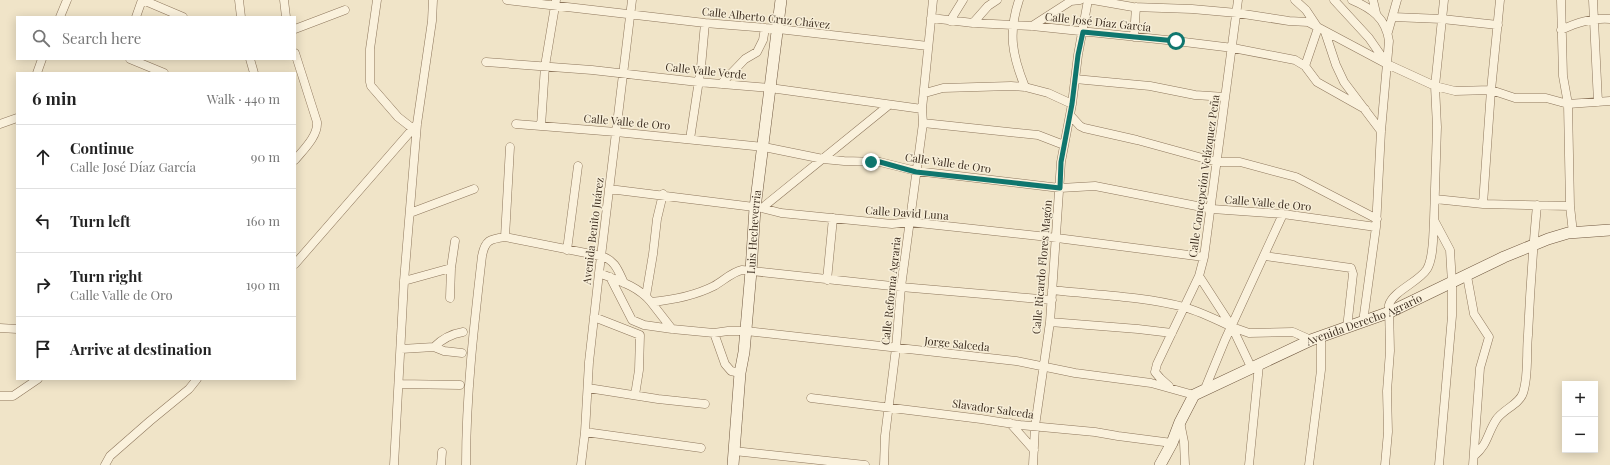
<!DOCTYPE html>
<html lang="en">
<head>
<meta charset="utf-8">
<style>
  body { margin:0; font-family:"Playfair Display",serif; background:#f2f2f2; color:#222 }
  .controls { position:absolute; right:12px; bottom:12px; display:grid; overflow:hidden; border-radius:0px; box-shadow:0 2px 10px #0003 }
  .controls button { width:36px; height:36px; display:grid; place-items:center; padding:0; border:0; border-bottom:1px solid #e0e0e0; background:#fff; color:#222; font:20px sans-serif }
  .stop { position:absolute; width:12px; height:12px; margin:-9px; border:3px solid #0f766e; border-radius:50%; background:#fff }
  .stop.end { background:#0f766e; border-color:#fff; box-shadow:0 1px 4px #0008 }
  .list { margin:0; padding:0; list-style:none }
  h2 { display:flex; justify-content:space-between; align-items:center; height:52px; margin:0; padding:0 16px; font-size:17px }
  h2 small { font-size:13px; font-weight:400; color:#767676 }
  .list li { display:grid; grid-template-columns:26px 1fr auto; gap:12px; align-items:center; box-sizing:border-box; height:64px; padding:0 16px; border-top:1px solid #e0e0e0 }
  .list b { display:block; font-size:15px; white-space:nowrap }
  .list p { margin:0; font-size:13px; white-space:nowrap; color:#767676 }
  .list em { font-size:13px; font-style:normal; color:#767676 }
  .icon { flex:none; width:22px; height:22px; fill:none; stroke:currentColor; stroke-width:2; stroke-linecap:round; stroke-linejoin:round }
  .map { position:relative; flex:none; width:1610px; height:465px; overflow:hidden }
  .search { position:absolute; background:#fff; box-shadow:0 2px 10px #0003; left:16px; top:16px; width:280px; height:44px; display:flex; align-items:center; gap:10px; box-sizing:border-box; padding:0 14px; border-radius:0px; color:#767676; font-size:15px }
  .panel { position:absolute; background:#fff; box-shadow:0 2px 10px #0003; left:16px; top:72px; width:280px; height:308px; border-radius:0px }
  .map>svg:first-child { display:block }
</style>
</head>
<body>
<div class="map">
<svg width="1610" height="465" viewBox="0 0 1610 465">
  <rect width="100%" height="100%" fill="#f0e4c8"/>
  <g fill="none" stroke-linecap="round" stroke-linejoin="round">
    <defs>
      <path id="street" d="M 143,0 L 183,17
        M 239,0 L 241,17
        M 284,0 L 286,17
        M 377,0 L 370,49 L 370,82 L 371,86 L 398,117 L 412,128
        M 507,0 L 705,23 L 778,29 L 928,46
        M 1019,0 C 1008,33 1012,55 1025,87
        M 1093,0 L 1133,7 L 1192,9 L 1237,13 L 1289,21 L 1308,22 L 1385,63
        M 1295,0 L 1306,10 L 1318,28 L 1305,66
        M 1334,0 L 1369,38 L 1387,64 L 1435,86 L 1455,91 L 1491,90 L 1515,98 L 1546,98 L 1568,104 L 1610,101
        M 1352,0 C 1371,8 1386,18 1389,41 L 1381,131 L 1376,227 L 1363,322
        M 1373,0 L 1376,13
        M 1561,0 L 1563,76 L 1568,104 L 1570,206 L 1573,233
        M 1593,0 L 1598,102
        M 60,17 L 67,0
        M 136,17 L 142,0
        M 1393,17 L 1442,19 L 1498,25
        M 931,18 L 973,23 L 1032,26 L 1176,41 L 1233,48 L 1295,60 L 1305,66 L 1317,82 L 1365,109
        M 950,21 L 963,0
        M 973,23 L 988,6 L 997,0
        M 1032,26 L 1071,1 L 1080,0
        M 295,29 L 345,10
        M 1561,30 C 1578,22 1592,18 1610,19
        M 1325,32 L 1336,65 L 1344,82 L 1381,131
        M 1388,32 L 1397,0
        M 1134,37 L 1136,7
        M 295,53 L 317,122 C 318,136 304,149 295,160
        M 130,59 L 164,73
        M 250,59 L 254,73
        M 486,62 L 592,70 L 698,82 L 770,88 L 922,109
        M 37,73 L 42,59
        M 1075,79 L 1150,86 L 1195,95 L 1225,97
        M 721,84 L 745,59 L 757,52 L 763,40 L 765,28
        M 925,93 L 943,88 L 1011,86 L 1025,87 L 1048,93 L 1072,104
        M 1070,115 L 1080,126 L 1084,128 L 1137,140 L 1217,162 L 1240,162 L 1296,177 L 1377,219
        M 923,123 L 1038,135 L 1064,145
        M 0,124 L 17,118
        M 516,124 L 616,132 L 764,147 L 823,159 L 844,161 L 880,162 L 916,171 L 1060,188 L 1095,186 L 1212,209 L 1283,214 L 1376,227
        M 541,126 L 545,66 L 556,0
        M 690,139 L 701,67 L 705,23
        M 609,189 L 762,208 L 781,213 L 892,224 L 909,222 L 1057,238 L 1204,257
        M 1435,199 L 1483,204 L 1570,206
        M 1483,204 L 1491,90 L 1500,0
        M 762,208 L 889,105
        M 410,213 L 474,189
        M 505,237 L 510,147
        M 567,250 L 578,166
        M 1265,256 L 1351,268 L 1353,274 L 1347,328
        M 295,264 L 417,124
        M 599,273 C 617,280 638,286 651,302 C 673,300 694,296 714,286 C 723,281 732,272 742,270 L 901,287 L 1052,300
        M 1467,276 L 1474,314 L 1489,337 L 1480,368 L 1473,465
        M 610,277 L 632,320 L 644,325 L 672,329 L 714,333 L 728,331 L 746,331 L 1016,361 L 1075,373 L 1151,383 L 1194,395
        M 827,280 L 833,218
        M 404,281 L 451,268
        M 1052,290 C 1096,295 1142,296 1184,307 C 1201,312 1217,320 1232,327 L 1199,276
        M 646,296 L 653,254 L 657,219 L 663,194
        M 450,298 L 451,268 L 455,241
        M 651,302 L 672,329
        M 594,317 L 640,335 L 639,370 L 635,395
        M 1050,322 L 1138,329 L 1172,333
        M 1232,327 L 1249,333 L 1293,332 L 1311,340
        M 1232,327 L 1252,369
        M 0,328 L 17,329
        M 714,333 L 725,364 L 731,371 L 740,373
        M 434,347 C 443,338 451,334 463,332
        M 401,349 L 434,347 L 444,351 L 462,353
        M 399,384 L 460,385
        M 1169,386 L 1160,378 L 1155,372 L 1157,364 L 1199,276 L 1204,257 L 1238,0
        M 588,388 L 658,399 L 705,404
        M 1204,391 L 1225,340 L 1283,214
        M 0,396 L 13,396 L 38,379
        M 811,398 L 981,419 L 1020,425 L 1095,432 L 1118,436 L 1172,443
        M 1180,422 L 1184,442 L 1185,465
        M 1010,423 L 1034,450
        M 585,432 L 701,448
        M 734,451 L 865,465
        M 1474,456 C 1488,444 1487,434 1496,420 C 1503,409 1519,405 1523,393 C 1529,375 1526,354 1528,335 C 1530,292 1533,248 1537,205
        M 105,465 L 110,456 L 150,421 L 189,389 L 197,379
        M 394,465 L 404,281 L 417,124 L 432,21 L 433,0
        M 441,465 L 442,452
        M 466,465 C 466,395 474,325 482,256 C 485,240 490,239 505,237 L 601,256 C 615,260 618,270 624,283
        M 581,465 L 585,432 L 589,362 L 599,273 L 632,0
        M 884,465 L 885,436 L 896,348 L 901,287 L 923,123 L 922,109 L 933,0
        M 1033,465 L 1035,426 L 1050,322 L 1061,162 L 1072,104 L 1078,55 L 1088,0
        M 1249,465 L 1259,365
        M 1309,465 L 1321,370 L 1321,337
        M 1385,465 L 1388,432 L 1387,391 L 1390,351 L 1389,305 C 1393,291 1419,282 1427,269 C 1434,257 1433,234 1434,220
        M 1439,465 L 1452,316 L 1452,283 L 1450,250 L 1434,220 L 1437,127 L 1435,86 L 1444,0"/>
      <g id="secondary">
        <path id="s1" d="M 733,465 L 740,373 L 744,352 L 751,271 L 755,208 L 781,0"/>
        <path id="s2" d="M 1160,465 L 1172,443 L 1180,422 L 1194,395 L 1311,340 L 1390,312 L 1504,257 L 1548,239 L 1568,233 L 1610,230"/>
      </g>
    </defs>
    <use href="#street" stroke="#8d765c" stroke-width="9"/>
    <use href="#secondary" stroke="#6f573f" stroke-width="12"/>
    <use href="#street" stroke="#faf1dc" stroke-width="8"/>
    <use href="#secondary" stroke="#faf1dc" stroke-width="11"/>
  </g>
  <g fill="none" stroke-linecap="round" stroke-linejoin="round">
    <path stroke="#0f766e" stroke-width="5" d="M 871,162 L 880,162 L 916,172 L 1060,188 L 1061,162 L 1072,104 L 1078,55 L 1083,32 L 1176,41"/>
  </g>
  <g text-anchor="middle" stroke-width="3" stroke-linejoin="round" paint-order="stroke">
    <g font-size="11" fill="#3d2e20" stroke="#f7eed8">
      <text transform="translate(766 18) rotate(6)" y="4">Calle Alberto Cruz Chávez</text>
      <text transform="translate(1098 22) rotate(6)" y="4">Calle José Díaz García</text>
      <text transform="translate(706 71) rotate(6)" y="4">Calle Valle Verde</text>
      <text transform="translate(627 122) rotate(5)" y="4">Calle Valle de Oro</text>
      <text transform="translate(948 163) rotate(8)" y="4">Calle Valle de Oro</text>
      <text transform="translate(1204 176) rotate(-82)" y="4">Calle Concepción Velázquez Peña</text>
      <text transform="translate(1268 203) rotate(5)" y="4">Calle Valle de Oro</text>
      <text transform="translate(907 213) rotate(4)" y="4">Calle David Luna</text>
      <text transform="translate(593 231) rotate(-83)" y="4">Avenida Benito Juárez</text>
      <text dy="4" stroke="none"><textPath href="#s1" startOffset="234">Luis Hecheverria</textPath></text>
      <text transform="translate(1042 267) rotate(-85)" y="4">Calle Ricardo Flores Magón</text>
      <text transform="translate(891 291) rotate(-84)" y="4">Calle Reforma Agraria</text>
      <text dy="4" stroke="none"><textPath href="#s2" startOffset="264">Avenida Derecho Agrario</textPath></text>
      <text transform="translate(957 344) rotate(6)" y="4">Jorge Salceda</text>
      <text transform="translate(993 409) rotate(8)" y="4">Slavador Salceda</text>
    </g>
  </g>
</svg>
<div class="controls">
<button>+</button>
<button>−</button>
</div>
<div class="stop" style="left:1176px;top:41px"></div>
<div class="stop end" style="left:871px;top:162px"></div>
<div class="search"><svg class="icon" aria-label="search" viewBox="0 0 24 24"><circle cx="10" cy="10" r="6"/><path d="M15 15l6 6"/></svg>Search here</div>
<section class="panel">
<h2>6 min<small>Walk · 440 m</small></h2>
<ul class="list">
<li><svg class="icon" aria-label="ahead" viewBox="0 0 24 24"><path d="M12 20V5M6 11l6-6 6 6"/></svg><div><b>Continue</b><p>Calle José Díaz García</p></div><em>90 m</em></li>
<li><svg class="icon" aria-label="left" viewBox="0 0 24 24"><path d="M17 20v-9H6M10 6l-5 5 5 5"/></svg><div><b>Turn left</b></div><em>160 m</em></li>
<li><svg class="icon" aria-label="right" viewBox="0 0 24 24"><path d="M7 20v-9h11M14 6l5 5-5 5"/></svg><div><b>Turn right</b><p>Calle Valle de Oro</p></div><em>190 m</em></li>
<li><svg class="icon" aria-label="arrive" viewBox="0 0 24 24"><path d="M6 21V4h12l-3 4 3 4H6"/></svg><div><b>Arrive at destination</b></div></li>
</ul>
</section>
</div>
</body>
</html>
